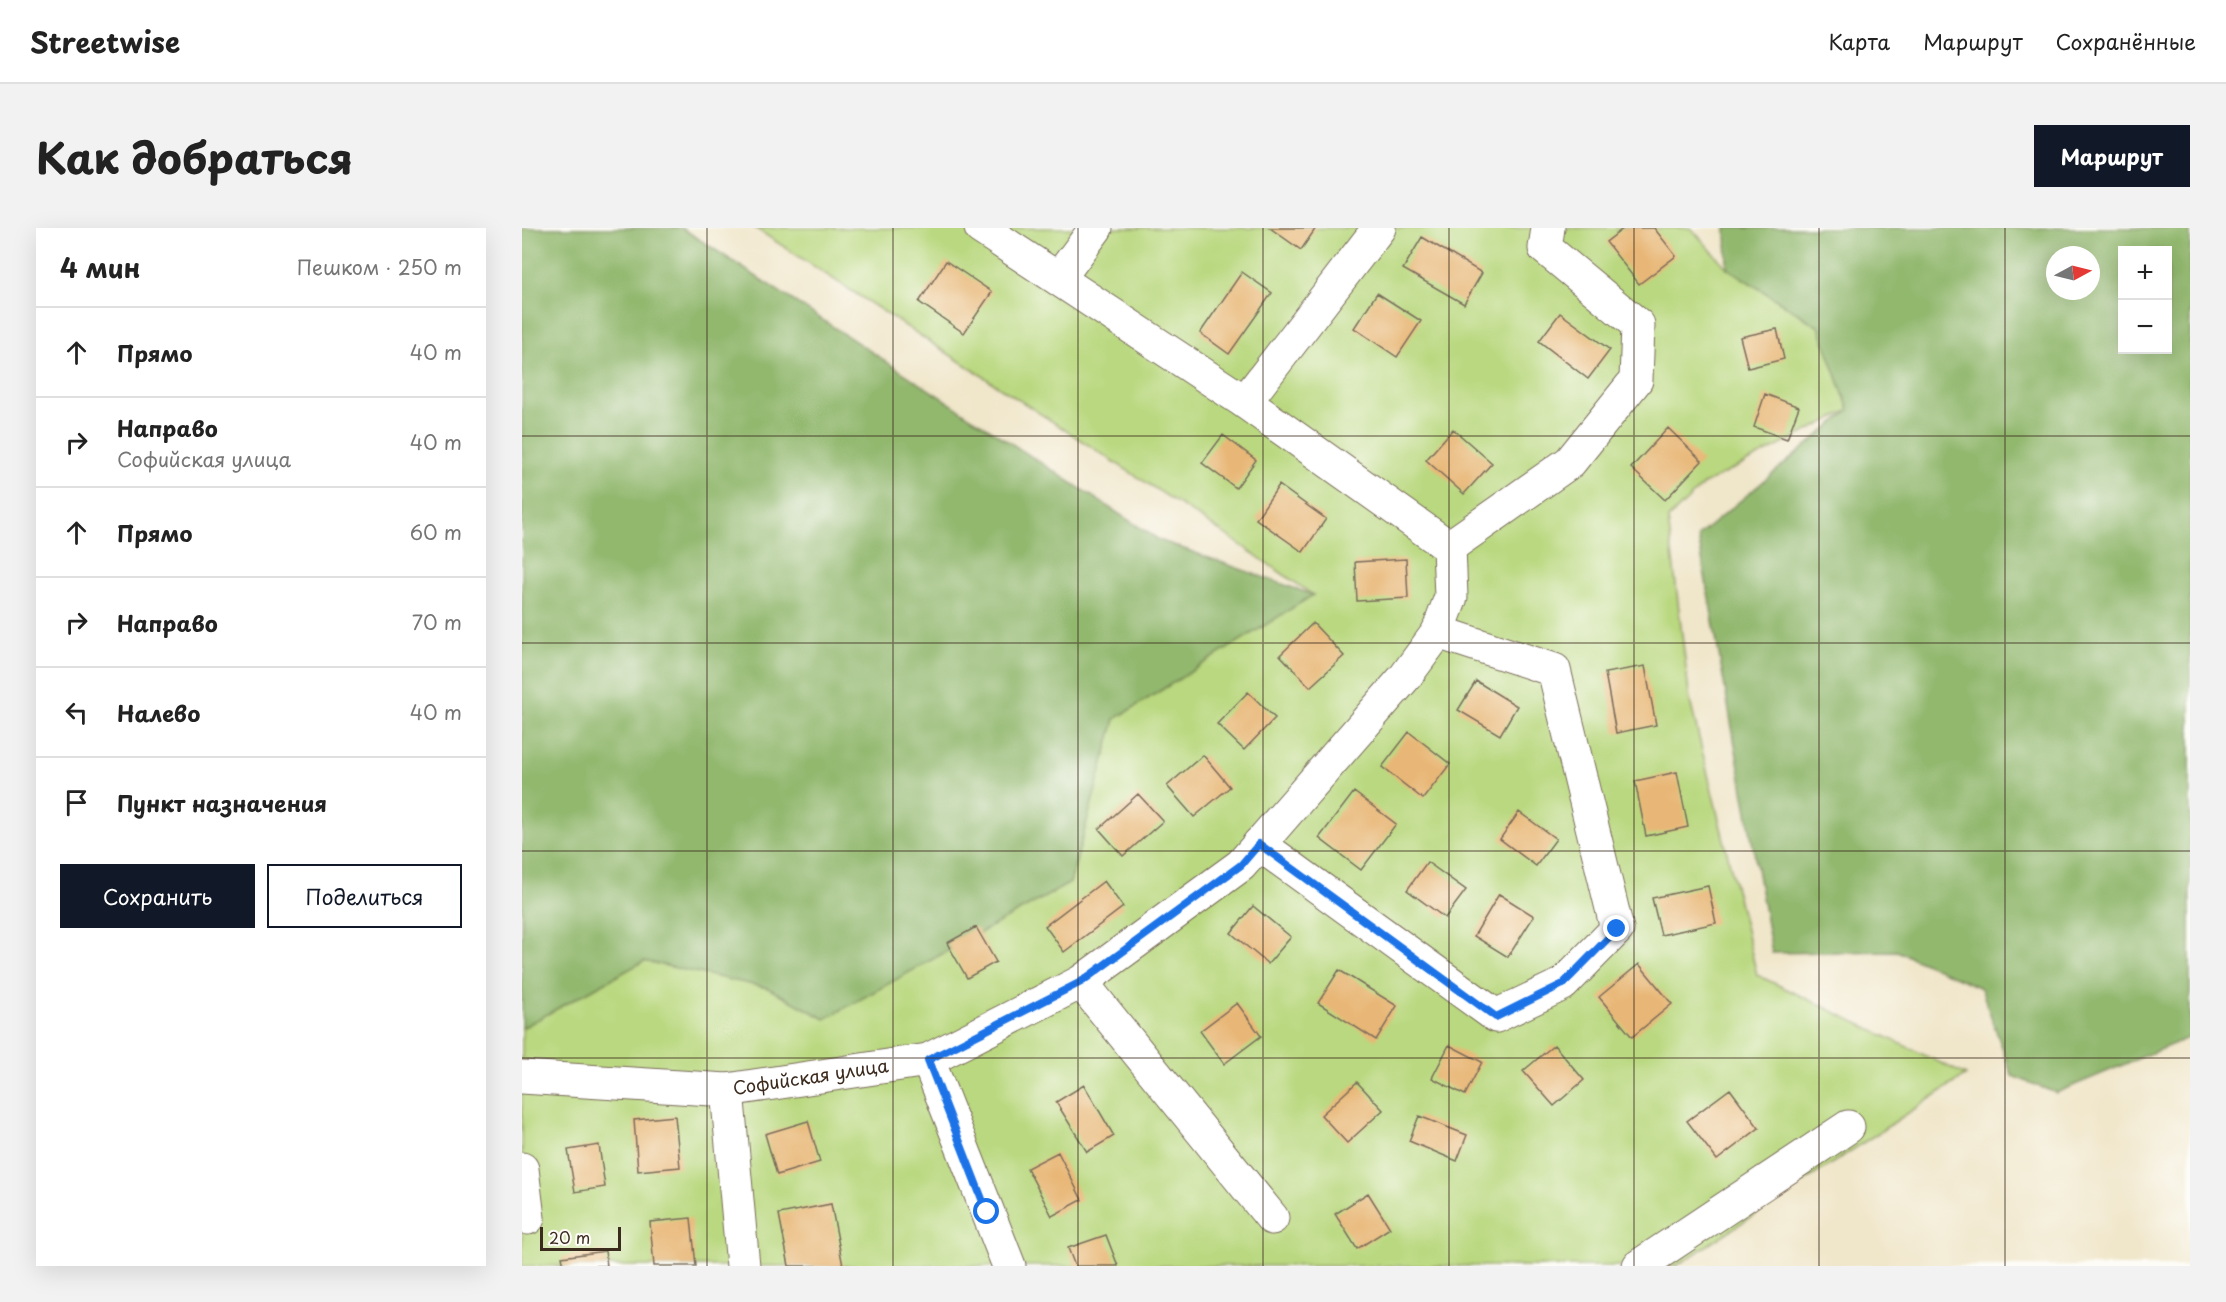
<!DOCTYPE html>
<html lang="ru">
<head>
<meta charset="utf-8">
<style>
  body { margin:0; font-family:"Playpen Sans",sans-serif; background:#f2f2f2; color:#222 }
  .controls { position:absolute; right:18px; top:18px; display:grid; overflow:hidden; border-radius:0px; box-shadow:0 6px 24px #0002 }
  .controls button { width:54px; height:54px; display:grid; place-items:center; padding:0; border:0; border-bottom:2px solid #e0e0e0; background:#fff; color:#222; font:30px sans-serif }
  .compass { position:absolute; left:1524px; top:18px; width:54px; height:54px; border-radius:50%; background:#fff; box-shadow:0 6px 24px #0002; rotate:83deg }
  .scale { position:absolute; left:18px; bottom:15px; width:81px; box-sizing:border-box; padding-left:6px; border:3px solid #3b2a1e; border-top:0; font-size:16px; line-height:21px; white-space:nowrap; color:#3b2a1e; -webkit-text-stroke:4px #fdfcf7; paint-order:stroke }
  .stop { position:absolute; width:18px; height:18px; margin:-14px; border:4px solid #1a73e8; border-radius:50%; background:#fff }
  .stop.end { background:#1a73e8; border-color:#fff; box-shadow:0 2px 6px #0008 }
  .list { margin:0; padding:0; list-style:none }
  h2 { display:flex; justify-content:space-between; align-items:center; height:78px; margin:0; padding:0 24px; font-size:26px }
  h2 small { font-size:20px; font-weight:400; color:#767676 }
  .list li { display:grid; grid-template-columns:39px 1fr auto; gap:18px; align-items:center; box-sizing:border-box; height:90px; padding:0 24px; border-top:2px solid #e0e0e0 }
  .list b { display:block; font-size:22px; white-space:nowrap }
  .list p { margin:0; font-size:20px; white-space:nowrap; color:#767676 }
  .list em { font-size:20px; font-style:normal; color:#767676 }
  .actions { display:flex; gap:12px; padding:18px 24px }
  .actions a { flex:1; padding:14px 0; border:2px solid #111827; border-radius:0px; text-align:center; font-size:21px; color:#111827 }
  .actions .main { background:#111827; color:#fff }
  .icon { flex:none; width:33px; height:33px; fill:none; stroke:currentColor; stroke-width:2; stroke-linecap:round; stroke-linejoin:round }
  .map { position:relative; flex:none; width:1668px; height:1038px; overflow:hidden; border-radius:0px }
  header { display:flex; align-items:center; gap:36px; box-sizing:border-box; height:84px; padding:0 30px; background:#fff; border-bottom:2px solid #e0e0e0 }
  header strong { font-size:28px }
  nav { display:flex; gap:33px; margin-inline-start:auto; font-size:21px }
  .intro { display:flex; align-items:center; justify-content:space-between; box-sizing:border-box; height:144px; padding:0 36px }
  h1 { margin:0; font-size:42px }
  .button { padding:15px 27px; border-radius:0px; background:#111827; color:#fff; font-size:21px; font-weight:700 }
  main { display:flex; gap:36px; padding:0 36px }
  aside { flex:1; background:#fff; border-radius:0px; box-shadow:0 6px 24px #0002 }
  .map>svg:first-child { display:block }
</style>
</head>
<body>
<header>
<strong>Streetwise</strong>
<nav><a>Карта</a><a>Маршрут</a><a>Сохранённые</a></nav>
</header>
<div class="intro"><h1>Как добраться</h1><a class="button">Маршрут</a></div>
<main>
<aside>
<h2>4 мин<small>Пешком · 250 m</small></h2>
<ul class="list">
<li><svg class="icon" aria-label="ahead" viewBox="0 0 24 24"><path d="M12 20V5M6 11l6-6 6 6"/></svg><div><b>Прямо</b></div><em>40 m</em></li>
<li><svg class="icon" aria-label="right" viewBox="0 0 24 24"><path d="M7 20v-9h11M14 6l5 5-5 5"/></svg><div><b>Направо</b><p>Софийская улица</p></div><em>40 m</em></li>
<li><svg class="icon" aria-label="ahead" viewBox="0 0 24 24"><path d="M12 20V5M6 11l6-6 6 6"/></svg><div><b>Прямо</b></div><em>60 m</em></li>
<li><svg class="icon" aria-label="right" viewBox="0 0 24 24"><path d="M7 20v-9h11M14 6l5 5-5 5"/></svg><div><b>Направо</b></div><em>70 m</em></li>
<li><svg class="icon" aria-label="left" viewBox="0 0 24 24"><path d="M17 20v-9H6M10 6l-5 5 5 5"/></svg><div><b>Налево</b></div><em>40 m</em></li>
<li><svg class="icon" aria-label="arrive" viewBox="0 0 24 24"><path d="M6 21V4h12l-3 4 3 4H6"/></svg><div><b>Пункт назначения</b></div></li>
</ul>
<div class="actions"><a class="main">Сохранить</a><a>Поделиться</a></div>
</aside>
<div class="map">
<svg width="1668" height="1038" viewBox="0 0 1668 1038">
  <rect width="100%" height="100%" fill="#fdfcf7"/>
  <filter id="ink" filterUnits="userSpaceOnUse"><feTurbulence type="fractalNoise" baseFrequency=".0167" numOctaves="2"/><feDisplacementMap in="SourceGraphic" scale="12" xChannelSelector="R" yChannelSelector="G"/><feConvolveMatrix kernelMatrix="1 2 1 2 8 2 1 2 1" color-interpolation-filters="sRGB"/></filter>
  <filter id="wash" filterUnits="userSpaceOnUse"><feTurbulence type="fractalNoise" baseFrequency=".008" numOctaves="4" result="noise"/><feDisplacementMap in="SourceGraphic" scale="24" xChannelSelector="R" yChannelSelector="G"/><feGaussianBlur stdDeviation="1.35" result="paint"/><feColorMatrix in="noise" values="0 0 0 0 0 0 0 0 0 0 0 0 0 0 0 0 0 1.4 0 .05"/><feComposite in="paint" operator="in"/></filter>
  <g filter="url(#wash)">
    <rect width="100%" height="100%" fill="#f0e6ca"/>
    <path fill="#b9d87f" stroke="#7a814e" stroke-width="1.5" d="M 233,0 L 1169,0 L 1205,40 L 1297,99 L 1327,182 L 1182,256 L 1146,291 L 1168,473 L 1235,747 L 1444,847 L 1154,1038 L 0,1038 L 0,800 L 122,733 L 246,760 L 303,791 L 548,655 L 593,491 L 791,367 L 697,302 Z"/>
    <path fill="#92b86e" stroke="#667146" stroke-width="1.5" fill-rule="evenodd" d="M 0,0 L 160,0 L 637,312 L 791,367 L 593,491 L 548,655 L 303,791 L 246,760 L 122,733 L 0,800 Z
      M 1204,0 L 1668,0 L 1668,809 L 1534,865 L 1490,848 L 1459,760 L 1375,723 L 1250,725 L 1176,308 L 1327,182 L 1297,99 L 1205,40 ZM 1600,22 L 1646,22 L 1646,122 L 1600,122 ZM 1533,27 L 1569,27 L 1569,63 L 1533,63 Z"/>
    <g id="blocks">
      <path fill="#e8b777" d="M 748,0 L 794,0 L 779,22 Z
        M 1102,0 L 1132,0 L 1154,28 L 1117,56 L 1084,14 Z
        M 900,9 L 960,45 L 942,76 L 881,41 Z
        M 424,33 L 470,64 L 442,105 L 397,74 Z
        M 720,44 L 750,65 L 707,126 L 678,105 Z
        M 855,65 L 899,93 L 875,129 L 832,100 Z
        M 1038,85 L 1088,122 L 1066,151 L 1017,113 Z
        M 1255,101 L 1262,131 L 1226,140 L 1218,109 Z
        M 1243,166 L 1277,179 L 1265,211 L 1232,199 Z
        M 1146,200 L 1180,233 L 1143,272 L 1109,240 Z
        M 931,201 L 970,235 L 942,266 L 904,232 Z
        M 701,207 L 734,232 L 714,260 L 680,235 Z
        M 757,257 L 804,291 L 781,324 L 734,291 Z
        M 884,331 L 886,370 L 835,373 L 833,334 Z
        M 791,395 L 822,428 L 788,459 L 758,427 Z
        M 1123,438 L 1134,497 L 1094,505 L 1083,445 Z
        M 954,453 L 995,478 L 978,507 L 936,482 Z
        M 726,464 L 753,490 L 722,522 L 695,496 Z
        M 887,504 L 928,536 L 901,571 L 860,539 Z
        M 681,527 L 708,559 L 672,589 L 645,558 Z
        M 1155,544 L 1166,599 L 1124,608 L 1113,553 Z
        M 832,564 L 874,596 L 839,642 L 797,610 Z
        M 616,566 L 641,593 L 601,628 L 577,601 Z
        M 997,584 L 1034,611 L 1014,638 L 978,611 Z
        M 905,634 L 944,662 L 923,690 L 885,662 Z
        M 582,653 L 601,679 L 542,724 L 523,698 Z
        M 1186,658 L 1194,695 L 1139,707 L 1130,670 Z
        M 977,666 L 1012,688 L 986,729 L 952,708 Z
        M 731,678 L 769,709 L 746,736 L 709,705 Z
        M 454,699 L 474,734 L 445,750 L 425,715 Z
        M 1117,736 L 1150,776 L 1110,809 L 1077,769 Z
        M 817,742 L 875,778 L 854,812 L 796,775 Z
        M 715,775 L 739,808 L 702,836 L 678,803 Z
        M 927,817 L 960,834 L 943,867 L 910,850 Z
        M 1032,817 L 1062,852 L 1032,878 L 1001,843 Z
        M 835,854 L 861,882 L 825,915 L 799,887 Z
        M 562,857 L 592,908 L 565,924 L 534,874 Z
        M 1208,861 L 1237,900 L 1195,932 L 1165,893 Z
        M 153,888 L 158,939 L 116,943 L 112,892 Z
        M 897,888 L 945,907 L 935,933 L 887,913 Z
        M 286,893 L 298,934 L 255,947 L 243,906 Z
        M 77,917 L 83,959 L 53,964 L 46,922 Z
        M 536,924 L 560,972 L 530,988 L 505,940 Z
        M 846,965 L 868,1000 L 835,1021 L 813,986 Z
        M 309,976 L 321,1038 L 267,1038 L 257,986 Z
        M 169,990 L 174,1038 L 132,1038 L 128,994 Z
        M 584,1007 L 596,1038 L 553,1038 L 546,1020 Z
        M 83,1023 L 85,1038 L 42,1038 L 40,1029 Z"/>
    </g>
  </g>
  <g filter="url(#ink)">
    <use href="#blocks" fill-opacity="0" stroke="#7a6c5a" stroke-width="1.5"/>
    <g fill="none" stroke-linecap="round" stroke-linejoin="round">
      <defs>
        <g id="minor">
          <path d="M 537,50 L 574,0"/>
          <path d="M 723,174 L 857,0"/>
          <path d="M 927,319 L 1048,234 L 1114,152 L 1116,97 L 1023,20 L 1026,0"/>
          <path d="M 737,616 L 974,788 L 1041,756 L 1095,701 L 1032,442 L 916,404"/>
          <path d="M 559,754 L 750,990"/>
          <path d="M 406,832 L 487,1038"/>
          <path id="s1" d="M 0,849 L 205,862 L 406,832 L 559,754 L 719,637 L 883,449 L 916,404 L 929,369 L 927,319 L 723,174 L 459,0"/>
          <path d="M 205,862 L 221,1038"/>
          <path d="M 0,941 L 6,990"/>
          <path d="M 1117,1038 L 1326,899"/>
        </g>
      </defs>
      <use href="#minor" stroke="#7a6c5a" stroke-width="35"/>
      <use href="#minor" stroke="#fff" stroke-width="33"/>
    </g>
  </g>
  <g fill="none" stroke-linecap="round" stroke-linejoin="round" filter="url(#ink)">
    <path stroke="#1a73e8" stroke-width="8" d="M 465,984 L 406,832 L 559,754 L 719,637 L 737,616 L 974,789 L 1041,756 L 1095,701"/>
  </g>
  <path fill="none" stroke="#3b2a1e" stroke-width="1.5" stroke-opacity="0.55" d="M 185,0 L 185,1038M 371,0 L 371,1038M 556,0 L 556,1038M 741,0 L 741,1038M 927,0 L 927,1038M 1112,0 L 1112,1038M 1297,0 L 1297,1038M 1483,0 L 1483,1038M 0,208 L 1668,208M 0,415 L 1668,415M 0,623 L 1668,623M 0,830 L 1668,830"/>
  <g text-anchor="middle" stroke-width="4.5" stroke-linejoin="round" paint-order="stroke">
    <g font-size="18" fill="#3b2a1e" stroke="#fdfcf7">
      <text dy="6" stroke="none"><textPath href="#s1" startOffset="290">Софийская улица</textPath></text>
    </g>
  </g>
</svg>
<div class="controls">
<button>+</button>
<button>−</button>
</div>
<svg class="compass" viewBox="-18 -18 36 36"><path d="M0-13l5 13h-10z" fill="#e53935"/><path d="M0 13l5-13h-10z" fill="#767676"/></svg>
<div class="scale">20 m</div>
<div class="stop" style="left:465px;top:984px"></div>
<div class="stop end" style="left:1095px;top:701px"></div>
</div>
</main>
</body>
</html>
